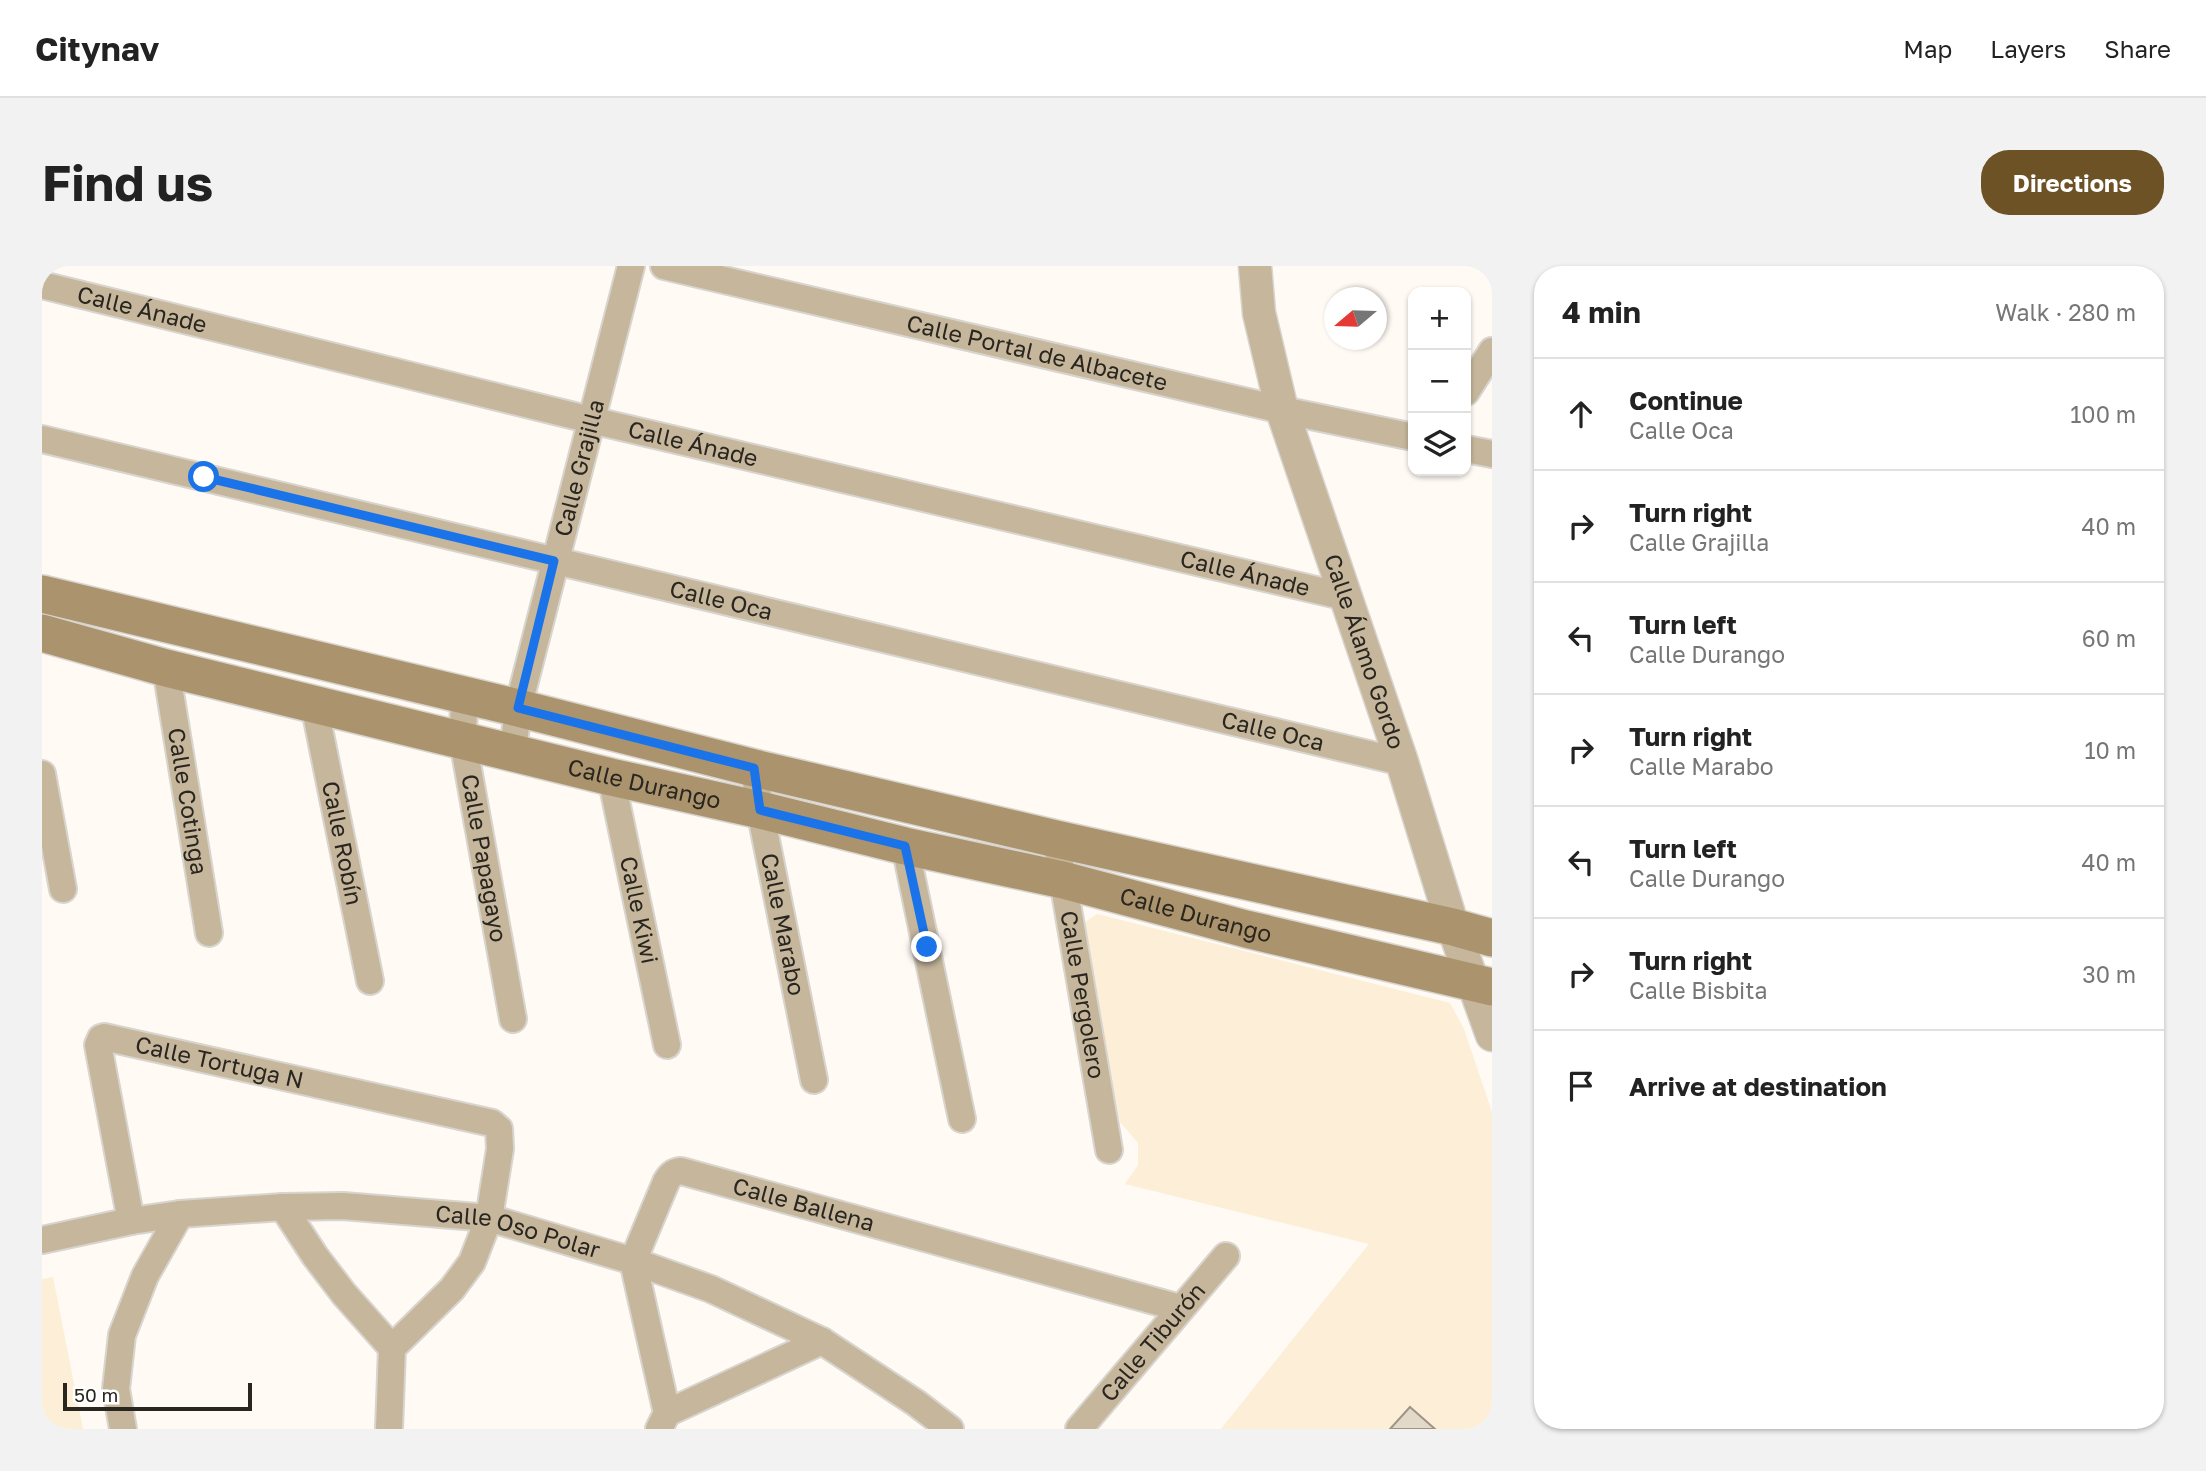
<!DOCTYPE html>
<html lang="en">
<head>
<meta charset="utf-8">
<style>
  body { margin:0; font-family:"Golos Text",sans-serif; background:#f2f2f2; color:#222 }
  .controls { position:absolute; right:21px; top:21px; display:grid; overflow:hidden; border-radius:14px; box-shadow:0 2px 5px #0004 }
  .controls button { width:63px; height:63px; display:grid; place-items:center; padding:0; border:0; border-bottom:2px solid #e0e0e0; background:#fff; color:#222; font:35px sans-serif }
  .compass { position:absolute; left:1282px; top:21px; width:63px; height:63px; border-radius:50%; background:#fff; box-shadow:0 2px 5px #0004; rotate:251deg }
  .scale { position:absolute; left:21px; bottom:18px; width:189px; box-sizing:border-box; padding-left:7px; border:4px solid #29251f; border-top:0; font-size:19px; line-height:24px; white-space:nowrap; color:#29251f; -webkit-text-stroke:5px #fff; paint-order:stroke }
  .stop { position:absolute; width:21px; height:21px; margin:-16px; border:5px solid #1a73e8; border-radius:50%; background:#fff }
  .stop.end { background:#1a73e8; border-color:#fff; box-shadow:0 2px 7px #0008 }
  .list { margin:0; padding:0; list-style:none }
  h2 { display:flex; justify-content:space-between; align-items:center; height:91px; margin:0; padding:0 28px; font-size:30px }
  h2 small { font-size:23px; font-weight:400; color:#767676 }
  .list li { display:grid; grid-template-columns:46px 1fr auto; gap:21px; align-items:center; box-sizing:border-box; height:112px; padding:0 28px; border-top:2px solid #e0e0e0 }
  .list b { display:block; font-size:26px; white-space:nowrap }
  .list p { margin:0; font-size:23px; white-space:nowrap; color:#767676 }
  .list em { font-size:23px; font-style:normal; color:#767676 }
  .icon { flex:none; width:38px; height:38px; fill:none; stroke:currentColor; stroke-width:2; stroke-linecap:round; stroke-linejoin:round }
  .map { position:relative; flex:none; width:1450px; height:1163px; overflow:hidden; border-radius:28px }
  header { display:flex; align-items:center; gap:42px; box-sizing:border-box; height:98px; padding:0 35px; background:#fff; border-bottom:2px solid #e0e0e0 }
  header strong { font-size:33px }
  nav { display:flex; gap:38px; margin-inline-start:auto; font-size:24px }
  .intro { display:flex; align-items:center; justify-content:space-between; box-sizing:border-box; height:168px; padding:0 42px }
  h1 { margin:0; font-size:49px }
  .button { padding:18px 32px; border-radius:28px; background:#6c5224; color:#fff; font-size:24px; font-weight:700 }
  main { display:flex; gap:42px; padding:0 42px }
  aside { flex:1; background:#fff; border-radius:28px; box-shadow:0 2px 5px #0004 }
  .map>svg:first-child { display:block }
</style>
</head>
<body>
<header>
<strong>Citynav</strong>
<nav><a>Map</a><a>Layers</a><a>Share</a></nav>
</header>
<div class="intro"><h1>Find us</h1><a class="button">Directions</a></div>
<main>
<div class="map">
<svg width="1450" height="1163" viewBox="0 0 1450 1163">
  <defs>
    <filter id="shadow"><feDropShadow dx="4.5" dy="8" stdDeviation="0" flood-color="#0004"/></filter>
  </defs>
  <rect width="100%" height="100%" fill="#fffaf4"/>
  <path fill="#fceed7" d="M 1055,648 L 1408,737 L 1422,763 L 1450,846 L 1450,1163 L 1179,1163 L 1327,978 L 1083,918 L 1096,899 L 1096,877 L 1078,856 L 1039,659 Z
    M 11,1011 L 41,1163 L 0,1163 L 0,1013 Z"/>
  <path fill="#e3d9c9" stroke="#9d9485" stroke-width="2" filter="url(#shadow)" d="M 1368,1141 L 1393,1163 L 1348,1163 Z"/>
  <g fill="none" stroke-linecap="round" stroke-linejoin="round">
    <defs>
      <g id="minor">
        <path id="s1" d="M 622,0 L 1240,144 L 1371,171"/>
        <path id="s2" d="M 0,19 L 549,154 L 1304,331"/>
        <path d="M 1424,126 L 1450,85"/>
        <path id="s3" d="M 0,173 L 1360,496"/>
        <path d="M 1424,183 L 1450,188"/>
        <path id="s4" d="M 124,402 L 167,667"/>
        <path id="s5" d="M 422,430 L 421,475 L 471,753"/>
        <path id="s6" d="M 272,438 L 328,715"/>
        <path id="s7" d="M 471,486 L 476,442 L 589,0"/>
        <path id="s8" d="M 712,502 L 718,544 L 772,814"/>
        <path d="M 0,508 L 21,623"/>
        <path id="s9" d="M 569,511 L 625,779"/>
        <path id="s10" d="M 1014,573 L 1067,884"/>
        <path d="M 863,580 L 920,853"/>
        <path d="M 241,941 L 273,990 L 302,1028 L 350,1082"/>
        <path id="s11" d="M 89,955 L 56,779 L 59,772 L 62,771 L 450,857 L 457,863 L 458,883 L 447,952 L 430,996 L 410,1023 L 350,1082 L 347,1163"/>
        <path id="s12" d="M 0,974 L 89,955 L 138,948 L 241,941 L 301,940 L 447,952 L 591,995 L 669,1023 L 780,1075 L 874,1137 L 908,1163"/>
        <path d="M 625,1147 L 780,1075"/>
        <path d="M 81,1163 L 74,1123 L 80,1069 L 103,1010 L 138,948"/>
        <path id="s13" d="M 617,1163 L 625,1147 L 591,995 L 624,916 C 628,909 631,906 639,905 L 1138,1042"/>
        <path id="s14" d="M 1037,1163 L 1184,990"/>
      </g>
      <g id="tertiary">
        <path id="s15" d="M 1213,0 L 1217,47 L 1240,144 L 1360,496 L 1411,661 L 1450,769"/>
      </g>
      <g id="secondary">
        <path d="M 0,328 L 476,442 L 712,502 L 1014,573 L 1411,661 L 1450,672"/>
        <path id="s16" d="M 0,367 L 124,402 L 569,511 L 718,544 L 863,580 L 1021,614 L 1204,663 L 1450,721"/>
      </g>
    </defs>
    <use href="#minor" stroke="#d8d4ce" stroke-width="30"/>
    <use href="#tertiary" stroke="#d8d4ce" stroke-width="35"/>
    <use href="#secondary" stroke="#d8d4ce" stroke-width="40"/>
    <use href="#minor" stroke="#c5b69c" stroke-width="26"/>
    <use href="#tertiary" stroke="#c5b69c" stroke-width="32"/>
    <use href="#secondary" stroke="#ab946d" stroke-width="37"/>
  </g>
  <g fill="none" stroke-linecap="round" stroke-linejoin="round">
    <path stroke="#1a73e8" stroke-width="9" d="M 162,211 L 512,295 L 476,442 L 712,502 L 718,544 L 863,580 L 885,681"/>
  </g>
  <g text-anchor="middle" stroke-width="6" stroke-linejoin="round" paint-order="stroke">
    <g font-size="23" fill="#29251f" stroke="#fff">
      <text dy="8" stroke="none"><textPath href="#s2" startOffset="103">Calle Ánade</textPath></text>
      <text dy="8" stroke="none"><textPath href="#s1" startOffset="383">Calle Portal de Albacete</textPath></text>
      <text dy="8" stroke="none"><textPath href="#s2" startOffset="670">Calle Ánade</textPath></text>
      <text dy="8" stroke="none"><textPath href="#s7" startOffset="292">Calle Grajilla</textPath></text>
      <text dy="8" stroke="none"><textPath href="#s2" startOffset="1237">Calle Ánade</textPath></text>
      <text dy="8" stroke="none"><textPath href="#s3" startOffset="698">Calle Oca</textPath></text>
      <text dy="8" stroke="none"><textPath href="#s15" startOffset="402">Calle Álamo Gordo</textPath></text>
      <text dy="8" stroke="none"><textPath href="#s3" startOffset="1265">Calle Oca</textPath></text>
      <text dy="8" stroke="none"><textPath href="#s16" startOffset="621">Calle Durango</textPath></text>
      <text dy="8" stroke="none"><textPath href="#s4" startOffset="135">Calle Cotinga</textPath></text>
      <text dy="8" stroke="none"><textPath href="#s6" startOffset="142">Calle Robín</textPath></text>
      <text dy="8" stroke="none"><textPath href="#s5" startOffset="164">Calle Papagayo</textPath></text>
      <text dy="8" stroke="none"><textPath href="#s9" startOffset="136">Calle Kiwi</textPath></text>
      <text dy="8" stroke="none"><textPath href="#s16" startOffset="1188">Calle Durango</textPath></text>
      <text dy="8" stroke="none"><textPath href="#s8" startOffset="159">Calle Marabo</textPath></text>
      <text dy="8" stroke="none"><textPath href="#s10" startOffset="158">Calle Pergolero</textPath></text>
      <text dy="8" stroke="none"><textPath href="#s11" startOffset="308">Calle Tortuga N</textPath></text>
      <text dy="8" stroke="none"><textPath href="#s13" startOffset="406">Calle Ballena</textPath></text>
      <text dy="8" stroke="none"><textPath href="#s12" startOffset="481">Calle Oso Polar</textPath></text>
      <text dy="8" stroke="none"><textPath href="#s14" startOffset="114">Calle Tiburón</textPath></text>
    </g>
  </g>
</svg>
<div class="controls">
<button>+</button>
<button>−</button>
<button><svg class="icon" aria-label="layers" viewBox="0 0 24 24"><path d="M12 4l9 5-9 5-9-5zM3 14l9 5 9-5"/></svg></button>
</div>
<svg class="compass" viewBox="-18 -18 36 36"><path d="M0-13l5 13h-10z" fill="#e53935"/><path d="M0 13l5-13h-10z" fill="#767676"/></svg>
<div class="scale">50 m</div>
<div class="stop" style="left:162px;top:211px"></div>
<div class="stop end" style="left:885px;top:681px"></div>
</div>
<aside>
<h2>4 min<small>Walk · 280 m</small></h2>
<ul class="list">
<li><svg class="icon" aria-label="ahead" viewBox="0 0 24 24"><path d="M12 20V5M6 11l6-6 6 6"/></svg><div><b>Continue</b><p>Calle Oca</p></div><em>100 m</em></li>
<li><svg class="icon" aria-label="right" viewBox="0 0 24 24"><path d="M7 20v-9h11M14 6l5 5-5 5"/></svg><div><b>Turn right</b><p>Calle Grajilla</p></div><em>40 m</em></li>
<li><svg class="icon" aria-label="left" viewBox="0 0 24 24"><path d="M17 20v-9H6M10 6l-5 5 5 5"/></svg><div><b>Turn left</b><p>Calle Durango</p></div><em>60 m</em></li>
<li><svg class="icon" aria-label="right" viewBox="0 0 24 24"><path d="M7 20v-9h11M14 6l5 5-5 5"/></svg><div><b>Turn right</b><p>Calle Marabo</p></div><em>10 m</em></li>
<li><svg class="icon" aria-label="left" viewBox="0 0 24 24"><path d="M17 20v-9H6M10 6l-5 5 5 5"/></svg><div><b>Turn left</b><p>Calle Durango</p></div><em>40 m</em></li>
<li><svg class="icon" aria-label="right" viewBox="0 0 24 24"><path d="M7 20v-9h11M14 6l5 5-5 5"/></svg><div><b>Turn right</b><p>Calle Bisbita</p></div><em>30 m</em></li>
<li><svg class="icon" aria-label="arrive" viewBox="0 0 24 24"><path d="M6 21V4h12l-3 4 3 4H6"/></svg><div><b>Arrive at destination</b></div></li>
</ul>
</aside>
</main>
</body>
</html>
